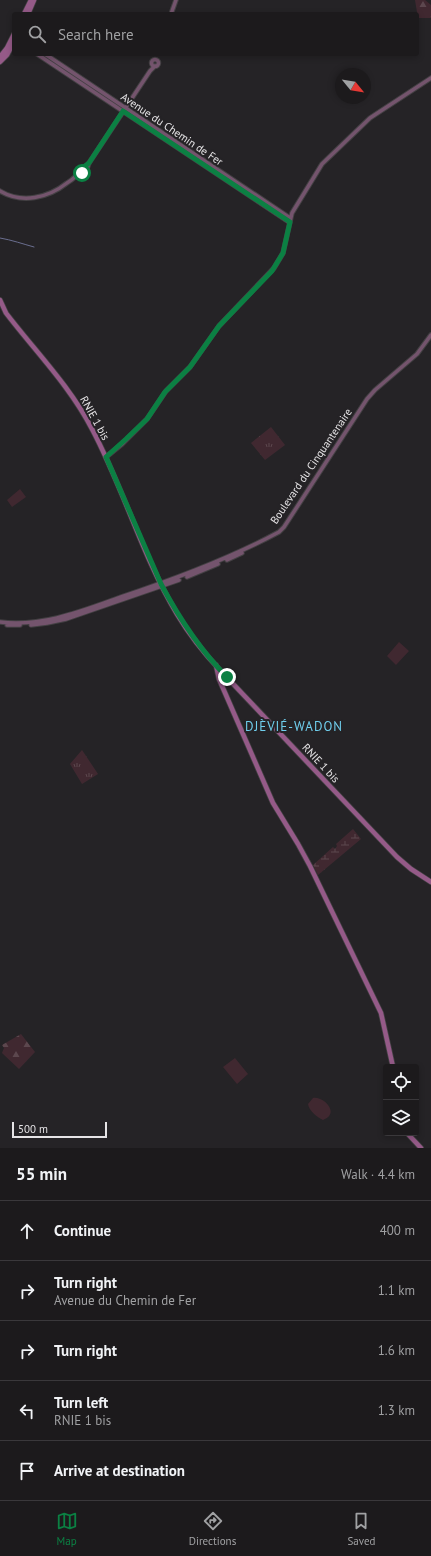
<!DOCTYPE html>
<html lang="en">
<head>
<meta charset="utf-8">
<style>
  body { margin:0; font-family:"PT Sans",sans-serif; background:#252325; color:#f1f3f6 }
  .controls { position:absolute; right:12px; bottom:12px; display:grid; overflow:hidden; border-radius:4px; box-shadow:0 2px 6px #0003 }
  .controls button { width:36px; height:36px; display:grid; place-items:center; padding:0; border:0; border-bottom:1px solid #3a383b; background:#1c1a1c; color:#f1f3f6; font:20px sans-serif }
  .compass { position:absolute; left:335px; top:68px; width:36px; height:36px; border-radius:50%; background:#1c1a1c; box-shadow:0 2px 6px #0003; rotate:120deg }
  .scale { position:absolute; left:12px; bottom:10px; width:95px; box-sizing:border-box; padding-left:4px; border:2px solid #e6e4e6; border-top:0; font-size:11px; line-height:14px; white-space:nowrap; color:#e6e4e6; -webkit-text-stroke:3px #252326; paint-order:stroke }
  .stop { position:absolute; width:12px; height:12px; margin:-9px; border:3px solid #0b8043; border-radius:50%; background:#fff }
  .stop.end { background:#0b8043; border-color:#fff; box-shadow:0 1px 4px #0008 }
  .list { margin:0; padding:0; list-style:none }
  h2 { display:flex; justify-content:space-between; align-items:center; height:52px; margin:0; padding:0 16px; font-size:17px }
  h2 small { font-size:13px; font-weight:400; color:#a0a1a3 }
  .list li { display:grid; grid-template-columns:26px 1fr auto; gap:12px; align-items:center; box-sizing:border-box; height:60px; padding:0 16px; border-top:1px solid #3a383b }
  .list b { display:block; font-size:15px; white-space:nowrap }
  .list p { margin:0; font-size:13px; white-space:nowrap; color:#a0a1a3 }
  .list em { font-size:13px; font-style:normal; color:#a0a1a3 }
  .icon { flex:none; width:22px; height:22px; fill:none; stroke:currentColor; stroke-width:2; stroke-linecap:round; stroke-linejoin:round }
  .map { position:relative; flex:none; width:431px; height:1148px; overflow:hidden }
  .search { position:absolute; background:#1c1a1c; box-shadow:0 2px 6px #0003; left:12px; right:12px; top:12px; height:44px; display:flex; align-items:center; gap:10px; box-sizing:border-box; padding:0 14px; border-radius:4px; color:#a0a1a3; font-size:15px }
  .sheet { height:352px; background:#1c1a1c }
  nav { display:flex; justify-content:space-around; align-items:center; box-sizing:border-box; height:56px; border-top:1px solid #3a383b; background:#1c1a1c; font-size:11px; color:#a0a1a3 }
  nav a { display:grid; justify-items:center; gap:2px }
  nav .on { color:#0b8043 }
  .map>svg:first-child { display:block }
</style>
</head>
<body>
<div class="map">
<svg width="431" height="1148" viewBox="0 0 431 1148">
  <defs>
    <pattern id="forest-firs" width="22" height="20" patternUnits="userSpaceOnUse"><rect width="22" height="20" fill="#402830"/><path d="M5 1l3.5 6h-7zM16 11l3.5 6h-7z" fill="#5c474e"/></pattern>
    <pattern id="wetland-marsh" width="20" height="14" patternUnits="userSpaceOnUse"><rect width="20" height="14" fill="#402830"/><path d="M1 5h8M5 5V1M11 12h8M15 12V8" fill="none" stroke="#5c474e"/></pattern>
    <pattern id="park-tufts" width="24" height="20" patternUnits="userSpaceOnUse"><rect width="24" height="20" fill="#402830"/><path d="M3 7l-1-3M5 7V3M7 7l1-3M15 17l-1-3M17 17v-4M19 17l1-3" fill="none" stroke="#5c474e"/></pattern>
  </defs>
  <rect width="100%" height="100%" fill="#252326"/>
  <path fill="#402830" d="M 20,489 L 26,497 L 12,507 L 7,500 Z
    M 399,642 L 409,651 L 396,665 L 387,656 Z
    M 235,1058 L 248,1074 L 237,1084 L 223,1067 Z
    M 313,1098 C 323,1096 341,1113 323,1120 C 317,1117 309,1111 308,1104 Z"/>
  <path fill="url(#forest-firs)" d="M 415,0 L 425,0 L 431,5 L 431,18 L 418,18 Z
    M 21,1034 L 35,1052 L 19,1069 L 2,1053 L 4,1048 L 2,1045 Z"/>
  <path fill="url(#wetland-marsh)" d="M 353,829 L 361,839 L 318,875 L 313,865 L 333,847 L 335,849 L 337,846 L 336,844 Z"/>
  <path fill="url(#park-tufts)" d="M 271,427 L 285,445 L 265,460 L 251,443 Z
    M 82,750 L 98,774 L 82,784 L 70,764 Z"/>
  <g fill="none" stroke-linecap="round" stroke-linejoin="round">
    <path stroke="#6a6e8f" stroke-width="1" d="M 0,238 C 12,240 23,244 34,247"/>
    <defs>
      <path id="secondary" d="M 171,14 L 176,0
        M 37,54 L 289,222
        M 45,54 L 290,218
        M151.5 63a3.5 3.5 0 1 1 7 0a3.5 3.5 0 1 1-7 0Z
        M 87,169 L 89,163 L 150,71 L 155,66
        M 79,175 L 86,172 L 87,169 L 84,167 L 80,170 L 83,173
        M 0,191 C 22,204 48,198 67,183 C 72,180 77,176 80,170
        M 106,457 L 122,444 L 147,419 L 166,391 L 190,367 L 219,326 L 274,268 L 283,253 L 292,213 L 322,164 L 370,118 L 431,78
        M 227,560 L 242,553
        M 187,577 L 218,564
        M 0,622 C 43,627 82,611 121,597 C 175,579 229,559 279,532 L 284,527 L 367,399 L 375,390 L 417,354 L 431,335
        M 7,625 L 20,625
        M 31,625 L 47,623 L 66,619 L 179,580"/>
      <path id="primary" d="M 24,14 L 31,0
        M 28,14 L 34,0
        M 0,57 L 7,48 L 14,34
        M 0,62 L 7,55 L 14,42
        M 0,300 L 6,313 C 35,351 70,386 92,429 C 124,489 142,556 177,614 C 189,634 203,652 219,669 L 397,857 L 411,869 L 431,882
        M 216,665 L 219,679 L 273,803 L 298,844 L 310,866 L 381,1013 L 393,1067
        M 407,1133 L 421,1148"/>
    </defs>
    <use href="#secondary" stroke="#434043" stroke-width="5.5"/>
    <use href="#primary" stroke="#434043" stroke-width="6"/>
    <use href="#secondary" stroke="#74546d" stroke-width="3.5"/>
    <use href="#primary" stroke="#955a88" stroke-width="4.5"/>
  </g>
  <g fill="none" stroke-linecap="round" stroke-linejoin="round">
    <path stroke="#0b8043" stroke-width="5" d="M 82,173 L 81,169 L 89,163 L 123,111 L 290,222 L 283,253 L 272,271 L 219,326 L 190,367 L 165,392 L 147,419 L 126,439 L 106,457 L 161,584 C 179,618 199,649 227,677"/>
  </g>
  <g text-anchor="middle" stroke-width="4" stroke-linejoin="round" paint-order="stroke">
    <g font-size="11" fill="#e6e4e6" stroke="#252326">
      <text transform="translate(172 129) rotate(34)" y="4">Avenue du Chemin de Fer</text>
      <text transform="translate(95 418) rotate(61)" y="4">RNIE 1 bis</text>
      <text transform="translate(311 466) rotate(-56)" y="4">Boulevard du Cinquantenaire</text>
      <text transform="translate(321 763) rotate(47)" y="4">RNIE 1 bis</text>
    </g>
    <g font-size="13" letter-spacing="1" fill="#70cfee" stroke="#252326">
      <text x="294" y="731">DJÈVIÉ-WADON</text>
    </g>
  </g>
</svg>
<div class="controls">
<button><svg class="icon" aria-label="locate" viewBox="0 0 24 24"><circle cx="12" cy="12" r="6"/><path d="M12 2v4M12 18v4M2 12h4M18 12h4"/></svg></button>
<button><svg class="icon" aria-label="layers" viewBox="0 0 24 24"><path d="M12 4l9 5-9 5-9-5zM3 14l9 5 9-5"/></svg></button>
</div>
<svg class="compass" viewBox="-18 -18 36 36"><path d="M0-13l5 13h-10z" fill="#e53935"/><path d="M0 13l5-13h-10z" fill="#a0a1a3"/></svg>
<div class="scale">500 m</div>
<div class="stop" style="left:82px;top:173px"></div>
<div class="stop end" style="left:227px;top:677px"></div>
<div class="search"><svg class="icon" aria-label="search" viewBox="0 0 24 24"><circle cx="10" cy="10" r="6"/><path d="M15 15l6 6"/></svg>Search here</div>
</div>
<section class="sheet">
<h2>55 min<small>Walk · 4.4 km</small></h2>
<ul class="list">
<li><svg class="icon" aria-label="ahead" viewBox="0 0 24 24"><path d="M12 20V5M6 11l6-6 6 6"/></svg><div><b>Continue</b></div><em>400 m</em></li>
<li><svg class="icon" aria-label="right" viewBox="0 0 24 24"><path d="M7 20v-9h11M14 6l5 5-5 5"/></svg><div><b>Turn right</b><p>Avenue du Chemin de Fer</p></div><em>1.1 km</em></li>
<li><svg class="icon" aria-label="right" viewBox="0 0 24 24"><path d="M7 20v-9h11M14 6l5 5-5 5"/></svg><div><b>Turn right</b></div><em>1.6 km</em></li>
<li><svg class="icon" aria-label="left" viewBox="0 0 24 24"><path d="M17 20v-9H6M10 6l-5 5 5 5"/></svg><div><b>Turn left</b><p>RNIE 1 bis</p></div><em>1.3 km</em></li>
<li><svg class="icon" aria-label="arrive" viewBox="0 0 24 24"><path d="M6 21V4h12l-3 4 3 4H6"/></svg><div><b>Arrive at destination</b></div></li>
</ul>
</section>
<nav>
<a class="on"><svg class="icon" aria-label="map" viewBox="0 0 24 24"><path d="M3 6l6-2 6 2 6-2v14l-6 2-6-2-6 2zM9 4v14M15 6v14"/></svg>Map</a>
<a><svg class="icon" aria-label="directions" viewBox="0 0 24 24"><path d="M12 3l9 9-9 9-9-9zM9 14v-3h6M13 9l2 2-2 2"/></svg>Directions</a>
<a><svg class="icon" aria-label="saved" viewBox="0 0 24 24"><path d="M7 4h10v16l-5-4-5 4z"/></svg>Saved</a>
</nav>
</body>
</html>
